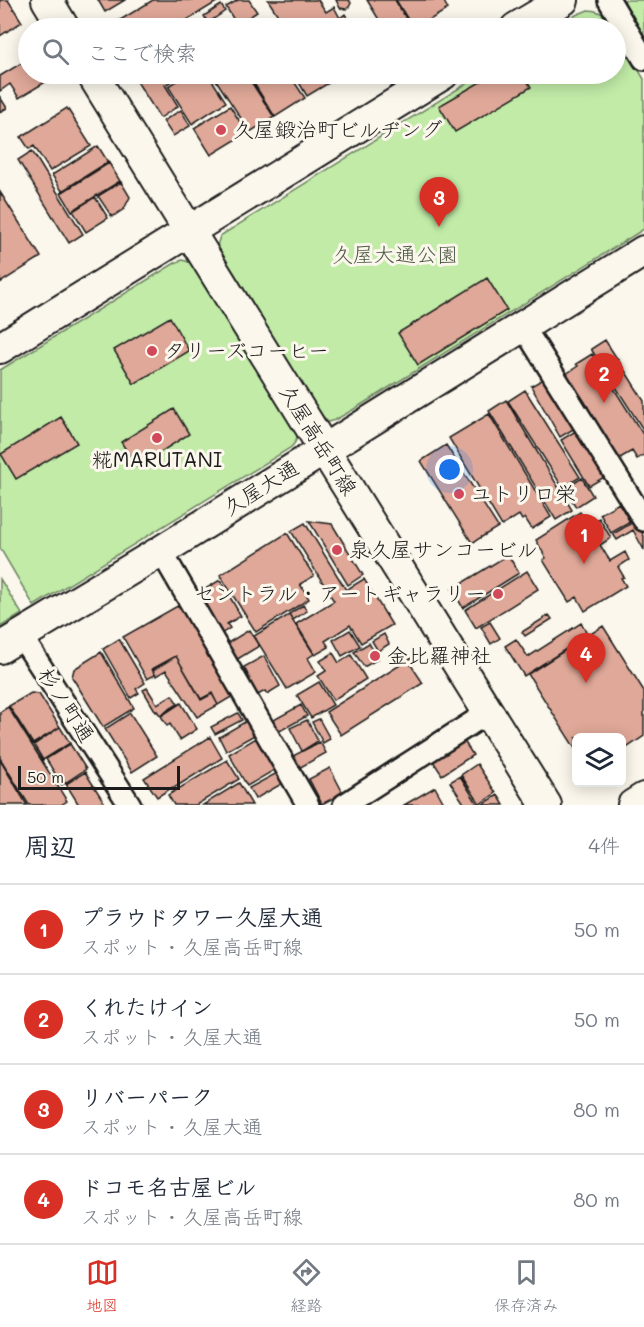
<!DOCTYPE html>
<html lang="ja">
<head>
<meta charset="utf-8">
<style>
  body { margin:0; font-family:Mali,"Klee One",sans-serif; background:#f2f2f3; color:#1f2937 }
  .controls { position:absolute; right:18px; bottom:18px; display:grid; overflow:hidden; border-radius:9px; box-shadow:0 3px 15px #0003 }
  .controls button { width:54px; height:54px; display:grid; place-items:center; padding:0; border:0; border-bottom:2px solid #e0e1e3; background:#fff; color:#1f2937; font:30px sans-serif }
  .scale { position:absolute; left:18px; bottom:15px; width:162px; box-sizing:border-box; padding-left:6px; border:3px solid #1c1c1c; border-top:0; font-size:16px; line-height:21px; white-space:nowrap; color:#1c1c1c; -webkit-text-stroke:4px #fbf7ec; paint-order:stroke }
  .you { position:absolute; left:450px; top:470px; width:21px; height:21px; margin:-15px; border:4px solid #fff; border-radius:50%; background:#1a73e8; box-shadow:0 0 0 9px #1a73e833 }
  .badge { display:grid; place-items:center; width:39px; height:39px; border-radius:50%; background:#d93025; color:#fff; font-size:20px; font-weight:700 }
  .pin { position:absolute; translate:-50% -50px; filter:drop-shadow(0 2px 3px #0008) }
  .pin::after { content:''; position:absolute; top:32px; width:21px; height:18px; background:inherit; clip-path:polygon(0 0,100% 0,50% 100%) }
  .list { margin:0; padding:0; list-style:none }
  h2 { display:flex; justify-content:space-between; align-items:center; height:78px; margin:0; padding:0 24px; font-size:26px }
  h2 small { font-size:20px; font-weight:400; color:#747a83 }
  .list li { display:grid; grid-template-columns:39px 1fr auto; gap:18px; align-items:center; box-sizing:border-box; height:90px; padding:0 24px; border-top:2px solid #e0e1e3 }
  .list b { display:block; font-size:22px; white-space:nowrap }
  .list p { margin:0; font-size:20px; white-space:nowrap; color:#747a83 }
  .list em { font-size:20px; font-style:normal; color:#747a83 }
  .icon { flex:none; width:33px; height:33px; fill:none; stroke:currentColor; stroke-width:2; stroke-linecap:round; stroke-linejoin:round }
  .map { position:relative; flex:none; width:644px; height:805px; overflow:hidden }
  .search { position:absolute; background:#fff; box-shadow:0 3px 15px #0003; left:18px; right:18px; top:18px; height:66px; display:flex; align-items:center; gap:15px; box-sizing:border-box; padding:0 21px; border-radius:33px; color:#747a83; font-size:22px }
  .sheet { height:438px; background:#fff }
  nav { display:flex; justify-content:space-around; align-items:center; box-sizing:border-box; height:84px; border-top:2px solid #e0e1e3; background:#fff; font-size:16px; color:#747a83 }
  nav a { display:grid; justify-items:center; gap:3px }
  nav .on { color:#d93025 }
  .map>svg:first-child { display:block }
</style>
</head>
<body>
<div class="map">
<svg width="644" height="805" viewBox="0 0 644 805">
  <rect width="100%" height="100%" fill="#fbf7ec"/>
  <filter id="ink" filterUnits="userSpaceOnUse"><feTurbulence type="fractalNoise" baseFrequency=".0167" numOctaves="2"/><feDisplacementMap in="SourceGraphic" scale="12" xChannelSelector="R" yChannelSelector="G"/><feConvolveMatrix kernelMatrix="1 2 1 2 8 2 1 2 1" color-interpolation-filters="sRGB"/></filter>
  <g filter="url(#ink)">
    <path fill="#c1eba7" stroke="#6e8462" stroke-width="1.5" d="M 624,0 L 644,0 L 644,37 L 626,8 Z
      M 588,10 C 603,11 606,16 613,28 L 555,28 L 576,15 Z
      M 616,32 L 644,79 L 644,229 L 356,408 L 335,420 L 328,422 L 318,411 L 219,253 L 217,246 L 220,236 L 482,74 L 616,74 Z
      M 182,260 L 189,262 L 198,267 L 296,427 C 298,437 297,442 290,448 L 34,606 L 0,548 L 0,370 L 175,263 Z
      M 0,579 L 22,614 L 0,627 Z"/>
    <path fill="#dfa898" stroke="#1c1c1c" stroke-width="1.5" d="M 0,0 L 8,0 L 22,22 L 0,36 Z
      M 98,0 L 125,0 L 105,12 Z
      M 153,0 L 220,0 L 174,28 L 107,28 Z
      M 238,0 L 249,0 L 257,12 L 237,25 L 226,7 Z
      M 268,0 L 318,0 L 326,12 L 334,7 L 340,18 L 345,14 L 354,28 L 304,28 L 300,23 L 292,28 L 286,28 Z
      M 336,0 L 349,0 L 351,3 L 349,7 L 346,9 L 340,8 Z
      M 367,0 L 395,0 L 412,28 L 384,28 Z
      M 396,0 L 443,0 L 448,9 L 416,28 L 413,28 Z
      M 221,5 L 225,11 L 208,23 L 204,16 Z
      M 189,22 L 193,28 L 178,28 Z
      M 28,59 L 28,74 L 56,74 L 57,75 L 19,98 L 10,84 L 0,91 L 0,76 Z
      M 146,74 L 183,74 L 165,85 L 178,106 L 160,118 L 136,80 Z
      M 188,74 L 208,74 L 226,102 L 192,124 L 168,86 Z
      M 212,74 L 246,74 L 274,117 L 250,132 Z
      M 248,74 L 289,74 L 305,98 L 275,117 Z
      M 294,74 L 327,74 L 332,81 L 307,96 Z
      M 494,74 L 523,74 L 531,87 L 455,132 L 439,106 Z
      M 0,97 L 7,108 L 0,112 Z
      M 230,106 L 247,133 L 211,155 L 194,128 Z
      M 67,108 L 91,146 L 50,171 L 34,146 L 29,149 L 21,137 Z
      M 181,110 L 190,126 L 173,136 L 163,121 Z
      M 98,146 L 108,162 L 62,191 L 52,175 Z
      M 32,151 L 83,234 L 69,243 L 18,160 Z
      M 109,163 L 120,181 L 72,211 L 61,193 Z
      M 121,182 L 130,197 L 124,209 L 112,217 L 98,196 Z
      M 0,192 L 41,257 L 0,283 Z
      M 95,197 L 108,218 L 86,232 L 73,211 Z
      M 487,278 L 507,310 L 418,365 L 398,333 Z
      M 170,317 L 189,351 L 134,384 L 114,350 Z
      M 605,340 L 616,357 L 602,366 L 591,349 Z
      M 592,354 L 644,436 L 644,455 L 637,459 L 632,451 L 620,458 L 619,457 L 616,458 L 605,440 L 607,438 L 600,427 L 597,428 L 585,409 L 588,407 L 581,396 L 578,398 L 566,380 L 569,378 L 566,374 L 578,366 L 576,364 Z
      M 617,358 L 644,401 L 644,431 L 603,367 Z
      M 545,378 L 575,428 L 560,437 L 531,386 Z
      M 525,390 L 580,477 L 563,488 L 508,401 Z
      M 506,400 L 572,510 L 556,520 L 489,411 Z
      M 174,409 L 189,434 L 137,467 L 121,442 Z
      M 489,414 L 551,517 L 532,529 L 525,518 L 522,520 L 519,515 L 502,526 L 449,438 Z
      M 61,417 L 77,443 L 16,479 L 1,454 Z
      M 579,429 L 608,475 L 589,486 L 561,440 Z
      M 446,445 L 498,527 L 472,543 L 421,461 Z
      M 582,478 L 593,496 L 576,507 L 565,489 Z
      M 619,503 L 630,522 L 611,533 L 600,514 Z
      M 580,512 L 588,525 L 599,518 L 611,538 L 600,545 L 610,561 L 625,552 L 629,560 L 618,567 L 624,577 L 621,578 L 626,586 L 585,611 L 577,597 L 569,602 L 543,560 L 546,558 L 536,540 Z
      M 309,521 L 332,524 L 363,575 L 348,585 Z
      M 635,521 L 644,536 L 644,550 L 633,530 L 617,540 L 613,534 Z
      M 305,523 L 346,590 L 364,579 L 392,625 L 361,643 L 350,625 L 325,641 L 329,647 L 315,655 L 296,624 L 334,601 L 291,531 Z
      M 287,533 L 314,576 L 300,584 L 309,599 L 256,632 L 220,575 Z
      M 508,555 L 519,573 L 463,608 L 452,589 Z
      M 527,571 L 538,589 L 476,628 L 465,610 Z
      M 220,580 L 241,616 L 227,624 L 230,628 L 221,634 L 197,594 Z
      M 181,604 L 233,696 L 218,705 L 212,693 L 201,699 L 176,656 L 152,669 L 155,675 L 147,679 L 123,637 Z
      M 303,605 L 307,611 L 293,620 L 289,614 Z
      M 289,615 L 314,654 L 308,658 L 316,672 L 287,689 L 254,636 Z
      M 549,615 L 552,619 L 525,636 L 522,632 Z
      M 490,622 L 500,638 L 491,644 L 481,627 Z
      M 581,623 L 588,635 L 524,676 L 505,646 L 516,639 L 528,657 Z
      M 603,626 L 644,691 L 644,736 L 622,751 L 622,738 L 576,738 L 576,750 L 528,674 Z
      M 249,630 L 259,646 L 236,660 L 226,644 Z
      M 350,630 L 360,646 L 342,656 L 333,640 Z
      M 384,634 L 389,644 L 378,651 L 372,641 Z
      M 119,639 L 145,683 L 136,689 L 139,693 L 131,698 L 103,649 Z
      M 369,643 L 378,659 L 364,667 L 354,652 Z
      M 101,652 L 134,708 L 103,727 L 72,677 L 74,669 Z
      M 333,653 L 339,663 L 351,655 L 366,679 L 333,700 L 318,676 L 326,671 L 320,661 Z
      M 176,656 L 201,700 L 212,694 L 218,705 L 197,717 L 166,670 L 156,676 L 153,670 Z
      M 264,656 L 280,686 L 267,694 L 265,691 L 256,696 L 248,680 L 250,679 L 244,667 Z
      M 411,658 L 415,663 L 411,665 L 423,683 L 341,735 L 326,712 Z
      M 319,682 L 333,705 L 311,718 L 297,695 Z
      M 147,688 L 157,704 L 172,695 L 178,704 L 160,715 L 157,711 L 156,712 L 143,690 Z
      M 31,693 L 39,694 L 60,727 L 33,744 L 9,706 Z
      M 181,703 L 197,729 L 180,740 L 170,724 L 167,726 L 161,716 Z
      M 301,705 L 307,716 L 276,733 L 270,722 Z
      M 8,707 L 67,801 L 61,805 L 29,805 L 0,758 L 0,712 Z
      M 130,713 L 157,756 L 132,772 L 105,729 Z
      M 238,713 L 242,720 L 215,734 L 211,727 Z
      M 250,719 L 258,733 L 226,751 L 219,737 Z
      M 319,719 L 330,739 L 323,743 L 312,722 Z
      M 307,720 L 318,741 L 302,751 L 290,728 Z
      M 60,727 L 70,743 L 43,760 L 34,745 Z
      M 210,737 L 222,758 L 174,788 L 173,787 L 157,797 L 144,778 Z
      M 258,737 L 276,769 L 247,786 L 229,754 Z
      M 462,738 L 473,755 L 442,775 L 431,758 Z
      M 320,742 L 326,753 L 297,769 L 291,757 Z
      M 70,744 L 86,769 L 62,785 L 46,759 Z
      M 0,760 L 27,805 L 0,805 Z
      M 227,760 L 239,779 L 196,805 L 174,805 L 168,795 Z
      M 477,764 L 496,793 L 480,804 L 461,775 Z
      M 330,768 L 343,793 L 322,804 L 309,779 Z
      M 85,772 L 104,802 L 99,805 L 79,805 L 66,784 Z
      M 279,772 L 285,782 L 255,799 L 249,788 Z
      M 460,776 L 477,803 L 473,805 L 465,805 L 450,782 Z
      M 239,783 L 252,805 L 203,805 Z
      M 435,787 L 445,805 L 404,805 Z
      M 498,795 L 504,805 L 482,805 Z"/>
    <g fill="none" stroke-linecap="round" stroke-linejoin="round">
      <defs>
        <path id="street" d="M 609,0 L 644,59
          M 523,326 L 644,520
          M 161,551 L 308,805
          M 21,636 L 130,805
          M 344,805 L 489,712"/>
        <path id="secondary" d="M 47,0 L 64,28
          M 516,28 L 563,0
          M 92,74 L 324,449 L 546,805
          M 0,348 L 443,74
          M 0,648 L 161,551 L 644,251
          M 633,805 L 644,798"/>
      </defs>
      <use href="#street" stroke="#1c1c1c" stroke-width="26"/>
      <use href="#secondary" stroke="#1c1c1c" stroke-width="34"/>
      <use href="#street" stroke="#fbf7ec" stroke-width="21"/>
      <use href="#secondary" stroke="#fbf7ec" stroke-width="30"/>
    </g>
  </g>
  <g fill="#d1495b" stroke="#fbf7ec" stroke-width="2">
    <circle cx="221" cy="130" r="6"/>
    <circle cx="152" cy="351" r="6"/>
    <circle cx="157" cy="438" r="6"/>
    <circle cx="459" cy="494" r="6"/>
    <circle cx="337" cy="550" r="6"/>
    <circle cx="498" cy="594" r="6"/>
    <circle cx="375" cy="656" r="6"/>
  </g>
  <g text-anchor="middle" stroke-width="6" stroke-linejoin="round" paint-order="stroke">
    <g font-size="21" fill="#1c1c1c" stroke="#fbf7ec" text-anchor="start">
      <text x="233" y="137">久屋鍛治町ビルヂング</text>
      <text x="164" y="358">タリーズコーヒー</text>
      <text x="157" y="467" text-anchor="middle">糀MARUTANI</text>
      <text x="471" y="501">ユトリロ栄</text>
      <text x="349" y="557">泉久屋サンコービル</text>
      <text x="486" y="601" text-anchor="end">セントラル・アートギャラリー</text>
      <text x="387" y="663">金比羅神社</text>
    </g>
    <g font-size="21" fill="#4e5a46" stroke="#fbf7ec">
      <text x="395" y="262">久屋大通公園</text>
    </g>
    <g font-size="21" fill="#1c1c1c" stroke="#fbf7ec">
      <text transform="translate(318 440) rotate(58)" y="7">久屋高岳町線</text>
      <text transform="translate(261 488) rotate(-32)" y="7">久屋大通</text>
      <text transform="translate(66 705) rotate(57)" y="7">杉ノ町通</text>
    </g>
  </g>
</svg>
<div class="controls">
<button><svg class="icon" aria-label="layers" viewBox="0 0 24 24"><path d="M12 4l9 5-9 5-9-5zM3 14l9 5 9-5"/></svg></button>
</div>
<div class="scale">50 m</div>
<div class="you"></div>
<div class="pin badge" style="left:584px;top:564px">1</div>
<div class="pin badge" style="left:604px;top:403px">2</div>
<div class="pin badge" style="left:439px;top:227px">3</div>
<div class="pin badge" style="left:586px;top:683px">4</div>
<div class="search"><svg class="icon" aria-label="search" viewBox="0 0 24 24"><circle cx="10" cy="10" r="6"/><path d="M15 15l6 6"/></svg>ここで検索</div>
</div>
<section class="sheet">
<h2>周辺<small>4件</small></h2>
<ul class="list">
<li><span class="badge">1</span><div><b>プラウドタワー久屋大通</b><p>スポット · 久屋高岳町線</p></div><em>50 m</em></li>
<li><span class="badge">2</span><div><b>くれたけイン</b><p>スポット · 久屋大通</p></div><em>50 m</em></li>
<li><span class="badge">3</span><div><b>リバーパーク</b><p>スポット · 久屋大通</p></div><em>80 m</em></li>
<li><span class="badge">4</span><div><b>ドコモ名古屋ビル</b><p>スポット · 久屋高岳町線</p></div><em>80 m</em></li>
</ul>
</section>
<nav>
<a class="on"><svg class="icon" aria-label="map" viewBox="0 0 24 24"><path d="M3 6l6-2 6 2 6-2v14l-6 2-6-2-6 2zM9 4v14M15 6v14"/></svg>地図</a>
<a><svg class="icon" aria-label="directions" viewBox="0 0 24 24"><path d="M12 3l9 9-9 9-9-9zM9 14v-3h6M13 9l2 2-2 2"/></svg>経路</a>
<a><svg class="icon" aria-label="saved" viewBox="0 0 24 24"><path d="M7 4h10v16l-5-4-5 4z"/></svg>保存済み</a>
</nav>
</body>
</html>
